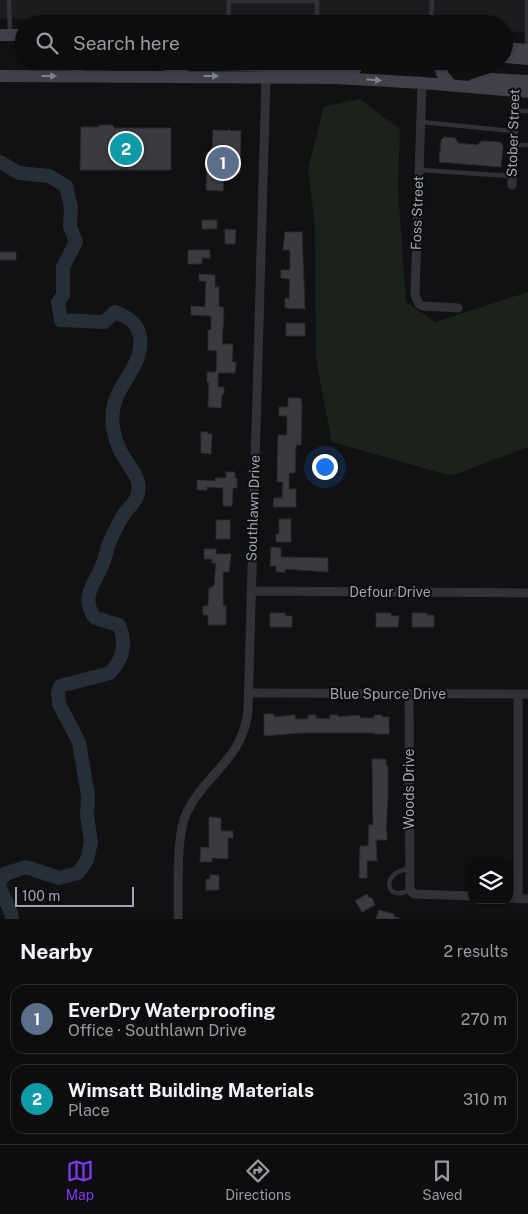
<!DOCTYPE html>
<html lang="en">
<head>
<meta charset="utf-8">
<style>
  body { margin:0; font-family:"Public Sans",sans-serif; background:#1b1a1c; color:#f1f3f6 }
  .controls { position:absolute; right:15px; bottom:15px; display:grid; overflow:hidden; border-radius:10px; box-shadow:0 1px 4px #0004 }
  .controls button { width:45px; height:45px; display:grid; place-items:center; padding:0; border:0; border-bottom:1px solid #2d2c2e; background:#0d0c0e; color:#f1f3f6; font:25px sans-serif }
  .scale { position:absolute; left:15px; bottom:12px; width:119px; box-sizing:border-box; padding-left:5px; border:2px solid #a0a5b4; border-top:0; font-size:14px; line-height:18px; white-space:nowrap; color:#a0a5b4; -webkit-text-stroke:4px #0c0c0d; paint-order:stroke }
  .you { position:absolute; left:324px; top:466px; width:18px; height:18px; margin:-12px; border:4px solid #fff; border-radius:50%; background:#1a73e8; box-shadow:0 0 0 8px #1a73e833 }
  .badge { display:grid; place-items:center; width:32px; height:32px; border-radius:50%; background:#7c3aed; color:#fff; font-size:16px; font-weight:700 }
  .pin { position:absolute; translate:-50% -50%; border:2px solid #fff; box-shadow:0 1px 5px #0006 }
  .list { margin:0; padding:0; list-style:none }
  h2 { display:flex; justify-content:space-between; align-items:center; height:65px; margin:0; padding:0 20px; font-size:21px }
  h2 small { font-size:16px; font-weight:400; color:#9a9b9e }
  .list li { display:grid; grid-template-columns:32px 1fr auto; gap:15px; align-items:center; box-sizing:border-box; height:70px; margin:0 10px 10px; padding:0 10px; border:1px solid #2d2c2e; border-radius:15px }
  .list b { display:block; font-size:19px; white-space:nowrap }
  .list p { margin:0; font-size:16px; white-space:nowrap; color:#9a9b9e }
  .list em { font-size:16px; font-style:normal; color:#9a9b9e }
  .icon { flex:none; width:28px; height:28px; fill:none; stroke:currentColor; stroke-width:2; stroke-linecap:round; stroke-linejoin:round }
  .map { position:relative; flex:none; width:528px; height:919px; overflow:hidden }
  .search { position:absolute; background:#0d0c0e; box-shadow:0 1px 4px #0004; left:15px; right:15px; top:15px; height:55px; display:flex; align-items:center; gap:12px; box-sizing:border-box; padding:0 18px; border-radius:28px; color:#9a9b9e; font-size:19px }
  .sheet { height:225px; background:#0d0c0e }
  nav { display:flex; justify-content:space-around; align-items:center; box-sizing:border-box; height:70px; border-top:1px solid #2d2c2e; background:#0d0c0e; font-size:14px; color:#9a9b9e }
  nav a { display:grid; justify-items:center; gap:2px }
  nav .on { color:#7c3aed }
  .map>svg:first-child { display:block }
</style>
</head>
<body>
<div class="map">
<svg width="528" height="919" viewBox="0 0 528 919">
  <rect width="100%" height="100%" fill="#111012"/>
  <path fill="#1c1c1f" d="M 0,0 L 528,0 L 528,32 L 504,31 L 504,24 L 419,24 L 327,17 L 0,19 Z"/>
  <path fill="#1b221c" d="M 360,99 L 400,130 L 398,189 L 406,302 L 435,322 L 528,292 L 528,447 L 451,476 L 332,442 L 316,359 L 315,226 L 308,168 L 324,106 Z"/>
  <g fill="none" stroke-linecap="round" stroke-linejoin="round">
    <path stroke="#262e37" stroke-width="14" d="M 0,162 L 19,173 L 49,176 L 66,186 L 71,207 L 70,226 L 76,242 L 63,267 L 63,295 L 58,302 L 61,320 L 104,322 L 115,312 C 128,317 138,323 140,337 C 144,366 116,384 113,410 C 111,422 114,437 119,448 C 126,465 146,479 136,499 C 133,504 128,508 124,514 C 120,521 115,529 112,537 C 107,546 106,557 102,566 C 94,585 80,597 95,618 L 119,625 C 127,644 123,659 110,673 L 60,686 L 58,694 L 59,704 L 79,742 L 88,796 L 87,816 L 91,842 L 87,860 L 78,873 L 59,878 L 26,867 L 5,874 L 0,882
      M 0,886 C 3,900 11,906 12,919"/>
  </g>
  <path fill="#3a3a40" stroke="#2b2a2e" d="M 100,125 L 112,125 L 115,128 L 171,128 L 171,170 L 80,170 L 81,127 L 97,127 Z
    M 213,130 L 241,131 L 240,173 L 224,172 L 223,191 L 206,190 L 207,153 L 212,153 Z
    M 444,137 L 455,138 L 458,143 L 477,145 L 482,141 L 500,142 L 503,146 L 501,167 L 439,162 L 441,140 Z
    M 202,220 L 217,220 L 217,229 L 202,229 Z
    M 225,229 L 236,230 L 235,244 L 225,244 Z
    M 285,232 L 302,232 L 305,309 L 285,308 L 285,298 L 289,299 L 290,279 L 281,278 L 281,270 L 290,270 L 290,250 L 283,250 Z
    M 188,250 L 210,250 L 210,258 L 202,258 L 202,264 L 188,264 Z
    M 0,252 L 16,252 L 16,260 L 0,260 Z
    M 199,274 L 215,275 L 215,287 L 219,287 L 219,307 L 223,307 L 224,311 L 222,344 L 233,344 L 232,362 L 236,362 L 235,373 L 218,373 L 218,387 L 224,387 L 224,394 L 222,394 L 221,408 L 208,407 L 209,382 L 207,382 L 207,372 L 216,372 L 217,351 L 208,350 L 208,330 L 211,330 L 211,316 L 191,315 L 191,306 L 205,307 L 206,281 L 199,281 Z
    M 286,323 L 305,323 L 305,336 L 286,336 Z
    M 288,398 L 301,398 L 302,406 L 301,445 L 296,445 L 295,473 L 289,473 L 289,489 L 296,489 L 296,507 L 273,507 L 274,498 L 282,498 L 283,482 L 277,482 L 278,435 L 287,435 L 287,416 L 279,416 L 279,407 L 288,407 Z
    M 201,432 L 208,432 L 207,434 L 212,434 L 211,454 L 201,453 Z
    M 226,472 L 235,472 L 235,478 L 237,478 L 237,488 L 233,488 L 232,506 L 223,506 L 223,488 L 207,487 L 207,490 L 197,490 L 197,480 L 215,481 L 215,478 L 226,478 Z
    M 279,519 L 291,519 L 291,542 L 276,542 L 276,534 L 279,534 Z
    M 216,520 L 230,520 L 230,539 L 216,539 Z
    M 271,547 L 281,548 L 281,557 L 328,558 L 328,572 L 285,569 L 285,572 L 276,572 L 276,566 L 270,566 Z
    M 204,549 L 216,549 L 216,554 L 231,554 L 229,572 L 223,572 L 223,606 L 226,606 L 226,625 L 208,625 L 208,615 L 203,615 L 203,606 L 208,606 L 209,588 L 212,588 L 212,586 L 214,586 L 216,563 L 212,563 L 212,559 L 204,559 Z
    M 270,613 L 285,613 L 285,616 L 292,616 L 292,627 L 270,627 Z
    M 376,613 L 391,613 L 391,616 L 399,616 L 398,627 L 376,627 Z
    M 412,613 L 427,613 L 427,615 L 434,615 L 434,627 L 412,627 Z
    M 264,714 L 274,714 L 274,717 L 295,715 L 295,719 L 308,719 L 308,715 L 316,715 L 316,718 L 330,719 L 330,715 L 338,715 L 338,717 L 360,715 L 360,718 L 374,718 L 374,715 L 382,715 L 382,717 L 389,717 L 389,734 L 374,734 L 374,733 L 300,733 L 264,736 Z
    M 372,759 L 386,759 L 386,766 L 388,766 L 388,794 L 386,832 L 387,832 L 387,840 L 376,840 L 377,861 L 367,861 L 367,878 L 359,878 L 360,846 L 368,846 L 369,825 L 373,825 Z
    M 209,817 L 221,818 L 221,831 L 233,831 L 233,838 L 228,838 L 228,859 L 212,858 L 212,862 L 200,862 L 201,847 L 209,848 Z
    M 210,875 L 219,875 L 219,890 L 206,890 L 206,879 L 210,879 Z
    M 367,894 L 368,897 L 372,898 L 375,905 L 362,912 L 355,901 Z
    M 379,910 L 394,914 L 394,916 L 401,919 L 376,919 Z"/>
  <g fill="none" stroke-linecap="round" stroke-linejoin="round">
    <path stroke="#37393f" stroke-width="1" stroke-dasharray="2.5 4" stroke-linecap="butt" d="M 106,128 L 106,125
      M 229,131 L 229,128"/>
    <path stroke="#313237" stroke-width="4.5" d="M 9,0 L 10,33
      M 527,0 L 527,49
      M 229,1 L 317,1
      M 228,24 L 229,0
      M 317,24 L 317,0
      M 431,24 L 432,0
      M 514,111 L 528,111
      M 421,122 L 513,131
      M 513,145 L 528,145
      M 419,170 L 512,176
      M 409,869 C 380,872 385,903 410,890"/>
    <path stroke="#313237" stroke-width="9" d="M 422,83 L 415,295 L 419,304 L 423,306 L 458,308
      M 512,185 L 515,85
      M 251,591 L 528,593
      M 249,693 L 528,694
      M 409,694 L 410,890 L 414,894 L 472,896
      M 509,898 L 528,899
      M 518,898 L 518,694
      M 178,919 C 179,890 175,836 187,812 C 206,773 243,759 248,711 L 266,77"/>
    <path stroke="#3f4048" stroke-width="12" d="M 0,35 L 24,35
      M 504,48 L 528,50
      M 504,57 L 528,59
      M 72,61 L 80,76
      M 441,61 C 438,72 445,78 451,85
      M 0,76 L 337,78 L 422,83 L 528,92
      M 166,76 L 179,68 L 192,63 L 355,69 L 362,61
      M 473,85 L 492,79 L 528,81"/>
  </g>
  <defs><path id="oneway-solid" d="M-6-.8H1V-3.2L6.5 0L1 3.2V.8H-6Z" transform="scale(1.25)"/></defs>
  <g fill="#7e828e">
    <use href="#oneway-solid" transform="translate(49 76)"/>
    <use href="#oneway-solid" transform="translate(211 76)"/>
    <use href="#oneway-solid" transform="translate(374 80) rotate(3)"/>
  </g>
  <g text-anchor="middle" stroke-width="4" stroke-linejoin="round" paint-order="stroke">
    <g font-size="14" fill="#a0a5b4" stroke="#0c0c0d">
      <text transform="translate(513 133) rotate(-88)" y="5">Stober Street</text>
      <text transform="translate(417 213) rotate(-88)" y="5">Foss Street</text>
      <text transform="translate(253 508) rotate(-88)" y="5">Southlawn Drive</text>
      <text x="390" y="597">Defour Drive</text>
      <text x="388" y="699">Blue Spurce Drive</text>
      <text transform="translate(409 789) rotate(-90)" y="5">Woods Drive</text>
    </g>
  </g>
</svg>
<div class="controls">
<button><svg class="icon" aria-label="layers" viewBox="0 0 24 24"><path d="M12 4l9 5-9 5-9-5zM3 14l9 5 9-5"/></svg></button>
</div>
<div class="scale">100 m</div>
<div class="you"></div>
<div class="pin badge" style="left:223px;top:163px;background:#5c6f8a">1</div>
<div class="pin badge" style="left:126px;top:149px;background:#0f9aa8">2</div>
<div class="search"><svg class="icon" aria-label="search" viewBox="0 0 24 24"><circle cx="10" cy="10" r="6"/><path d="M15 15l6 6"/></svg>Search here</div>
</div>
<section class="sheet">
<h2>Nearby<small>2 results</small></h2>
<ul class="list">
<li><span class="badge" style="background:#5c6f8a">1</span><div><b>EverDry Waterproofing</b><p>Office · Southlawn Drive</p></div><em>270 m</em></li>
<li><span class="badge" style="background:#0f9aa8">2</span><div><b>Wimsatt Building Materials</b><p>Place</p></div><em>310 m</em></li>
</ul>
</section>
<nav>
<a class="on"><svg class="icon" aria-label="map" viewBox="0 0 24 24"><path d="M3 6l6-2 6 2 6-2v14l-6 2-6-2-6 2zM9 4v14M15 6v14"/></svg>Map</a>
<a><svg class="icon" aria-label="directions" viewBox="0 0 24 24"><path d="M12 3l9 9-9 9-9-9zM9 14v-3h6M13 9l2 2-2 2"/></svg>Directions</a>
<a><svg class="icon" aria-label="saved" viewBox="0 0 24 24"><path d="M7 4h10v16l-5-4-5 4z"/></svg>Saved</a>
</nav>
</body>
</html>
